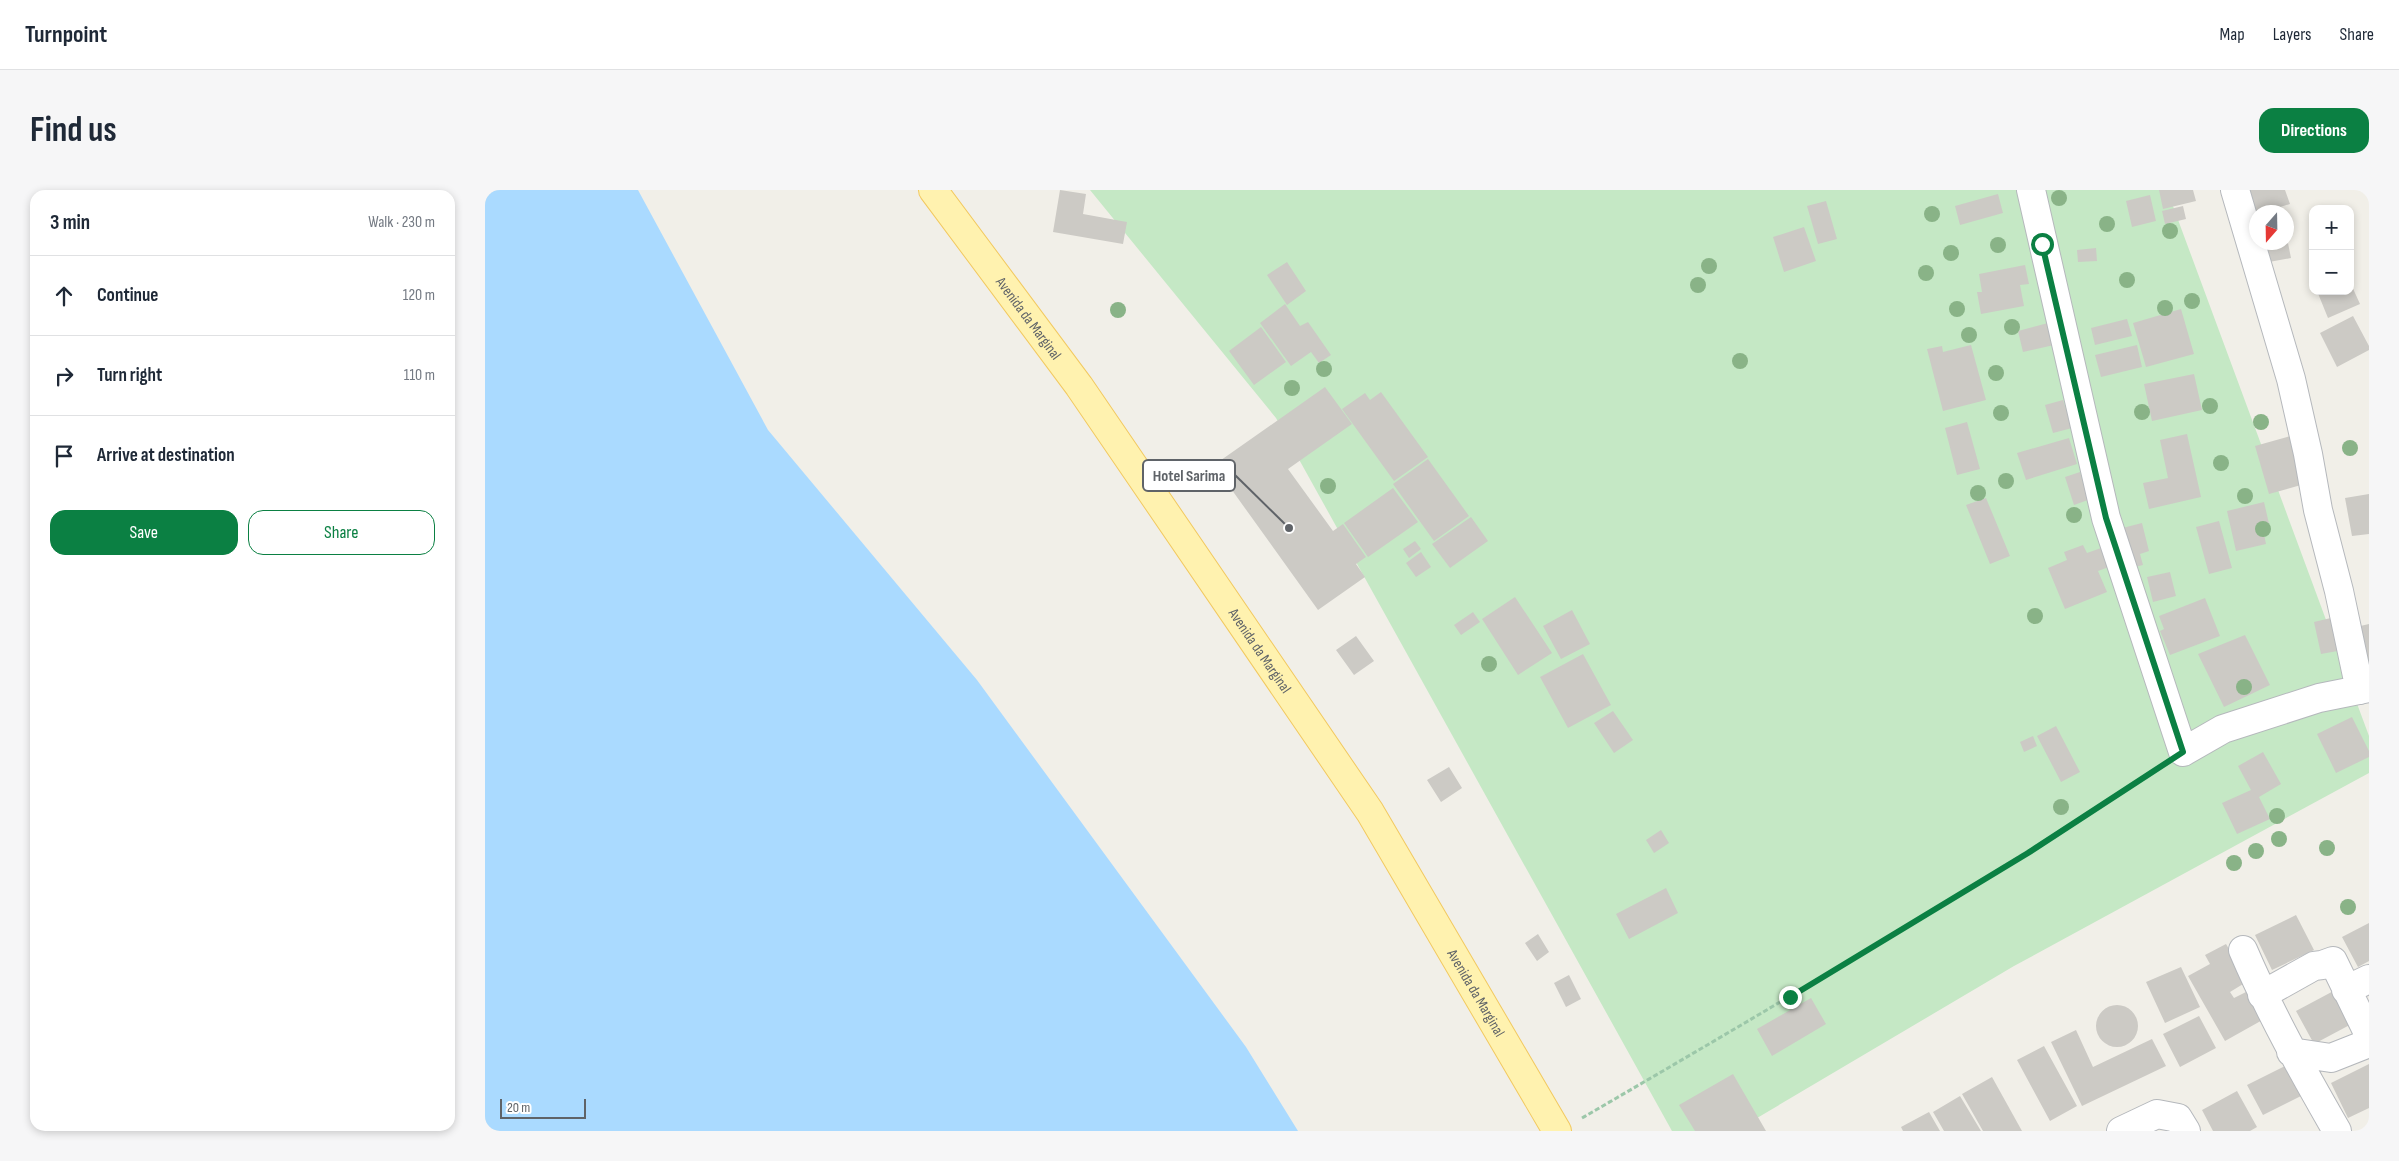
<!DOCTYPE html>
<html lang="en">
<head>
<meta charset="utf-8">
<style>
  body { margin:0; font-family:"Sofia Sans Condensed",sans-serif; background:#f6f6f7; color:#1f2937 }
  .controls { position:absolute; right:15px; top:15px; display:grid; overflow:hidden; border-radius:10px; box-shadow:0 2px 8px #0003 }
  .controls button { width:45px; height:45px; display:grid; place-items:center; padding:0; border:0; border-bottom:1px solid #e0e1e3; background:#fff; color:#1f2937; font:25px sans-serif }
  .compass { position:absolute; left:1764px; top:15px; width:45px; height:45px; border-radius:50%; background:#fff; box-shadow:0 2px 8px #0003; rotate:200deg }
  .scale { position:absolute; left:15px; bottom:12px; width:86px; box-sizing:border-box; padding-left:5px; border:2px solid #5f6368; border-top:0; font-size:14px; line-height:18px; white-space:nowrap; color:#5f6368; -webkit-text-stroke:4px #fff; paint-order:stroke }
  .stop { position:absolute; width:15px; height:15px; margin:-11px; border:4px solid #0b8043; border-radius:50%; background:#fff }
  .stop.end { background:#0b8043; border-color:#fff; box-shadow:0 1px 5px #0008 }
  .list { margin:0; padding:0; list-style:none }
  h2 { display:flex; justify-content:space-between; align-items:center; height:65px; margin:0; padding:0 20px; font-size:21px }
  h2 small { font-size:16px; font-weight:400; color:#747a83 }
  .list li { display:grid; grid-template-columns:32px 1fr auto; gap:15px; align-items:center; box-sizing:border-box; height:80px; padding:0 20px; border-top:1px solid #e0e1e3 }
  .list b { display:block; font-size:19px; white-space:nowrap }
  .list em { font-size:16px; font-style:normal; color:#747a83 }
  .actions { display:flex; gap:10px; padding:15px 20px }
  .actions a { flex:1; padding:11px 0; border:1px solid #0b8043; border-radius:15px; text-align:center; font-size:18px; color:#0b8043 }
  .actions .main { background:#0b8043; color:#fff }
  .icon { flex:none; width:28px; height:28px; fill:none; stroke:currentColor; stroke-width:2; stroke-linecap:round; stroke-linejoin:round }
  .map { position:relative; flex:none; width:1884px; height:941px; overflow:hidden; border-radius:15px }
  header { display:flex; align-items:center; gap:30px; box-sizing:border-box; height:70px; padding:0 25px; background:#fff; border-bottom:1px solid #e0e1e3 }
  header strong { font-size:24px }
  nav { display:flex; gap:28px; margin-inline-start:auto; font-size:18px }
  .intro { display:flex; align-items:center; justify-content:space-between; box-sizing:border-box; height:120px; padding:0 30px }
  h1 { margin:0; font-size:35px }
  .button { padding:12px 22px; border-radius:15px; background:#0b8043; color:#fff; font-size:18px; font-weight:700 }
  main { display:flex; gap:30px; padding:0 30px }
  aside { flex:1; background:#fff; border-radius:15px; box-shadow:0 2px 8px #0003 }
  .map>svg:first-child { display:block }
</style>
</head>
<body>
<header>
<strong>Turnpoint</strong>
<nav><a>Map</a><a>Layers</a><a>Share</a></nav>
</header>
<div class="intro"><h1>Find us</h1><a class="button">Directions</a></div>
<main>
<aside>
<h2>3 min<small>Walk · 230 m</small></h2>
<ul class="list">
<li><svg class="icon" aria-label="ahead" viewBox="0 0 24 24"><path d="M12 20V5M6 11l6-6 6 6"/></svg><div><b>Continue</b></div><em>120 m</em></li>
<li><svg class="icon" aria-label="right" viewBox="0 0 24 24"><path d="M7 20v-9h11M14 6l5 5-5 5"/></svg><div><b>Turn right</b></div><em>110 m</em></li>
<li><svg class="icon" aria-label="arrive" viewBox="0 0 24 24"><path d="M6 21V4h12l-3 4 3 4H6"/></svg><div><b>Arrive at destination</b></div></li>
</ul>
<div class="actions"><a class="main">Save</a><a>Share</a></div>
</aside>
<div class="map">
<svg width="1884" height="941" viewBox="0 0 1884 941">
  <rect width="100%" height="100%" fill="#f1efe8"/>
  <path fill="#c5e8c5" d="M 605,0 L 1682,0 L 1884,546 L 1884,583 L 1529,776 L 1250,941 L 1187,941 L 791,228 Z"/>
  <path fill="#aadaff" d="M 0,0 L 153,0 L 283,240 L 492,490 L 761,857 L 813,941 L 0,941 Z"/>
  <path fill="#cccac5" d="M 575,0 L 601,4 L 598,24 L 642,32 L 638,54 L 568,42 Z
    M 1674,0 L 1708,0 L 1711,11 L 1678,19 Z
    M 1763,0 L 1800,0 L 1805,14 L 1779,22 L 1771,22 Z
    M 1513,4 L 1518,23 L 1475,35 L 1470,16 Z
    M 1665,5 L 1671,31 L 1647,37 L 1641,11 Z
    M 1341,11 L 1352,49 L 1333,54 L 1322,16 Z
    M 1698,16 L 1701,29 L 1680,34 L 1677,21 Z
    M 1319,37 L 1331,71 L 1299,82 L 1288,47 Z
    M 1802,48 L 1806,68 L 1784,72 L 1780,52 L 1802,52 Z
    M 1611,58 L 1612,71 L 1593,72 L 1592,60 Z
    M 802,72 L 821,101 L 802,115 L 782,85 Z
    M 1540,75 L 1544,94 L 1535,95 L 1539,116 L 1496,124 L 1492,102 L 1497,102 L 1494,84 Z
    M 1865,92 L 1875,114 L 1843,128 L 1832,101 L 1865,101 Z
    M 800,114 L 815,136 L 823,132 L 846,165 L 834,173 L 826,162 L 806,176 L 775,133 Z
    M 1696,119 L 1709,164 L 1661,177 L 1648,133 Z
    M 1868,126 L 1884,156 L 1884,160 L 1852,177 L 1835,143 Z
    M 1642,129 L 1647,146 L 1610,155 L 1606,138 Z
    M 1563,133 L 1569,155 L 1538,162 L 1533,141 Z
    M 776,137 L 801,172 L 769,195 L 744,161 Z
    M 1486,155 L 1501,210 L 1458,221 L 1442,159 L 1457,156 L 1458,162 Z
    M 1652,155 L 1657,177 L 1616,187 L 1610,165 Z
    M 1709,184 L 1717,220 L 1667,231 L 1659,194 Z
    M 840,197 L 867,234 L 803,279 L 848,341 L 858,334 L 881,367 L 871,374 L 880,387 L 833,420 L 729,275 Z
    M 896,202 L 943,267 L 909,291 L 857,219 L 880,203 L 885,210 Z
    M 1578,210 L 1587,238 L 1568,243 L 1560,215 Z
    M 1482,232 L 1495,279 L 1472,285 L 1460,238 Z
    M 1702,244 L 1716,307 L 1664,319 L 1658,293 L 1683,288 L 1675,250 Z
    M 1809,245 L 1823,293 L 1784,304 L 1770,256 Z
    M 1584,248 L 1592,274 L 1541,290 L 1532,263 Z
    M 943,269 L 984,326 L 949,351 L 908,294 Z
    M 1595,282 L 1603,310 L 1589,315 L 1580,287 Z
    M 908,298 L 933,332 L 883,367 L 859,333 Z
    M 1884,304 L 1884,344 L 1867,346 L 1860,308 Z
    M 1501,308 L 1525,366 L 1505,374 L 1481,315 Z
    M 1779,312 L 1785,338 L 1778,339 L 1781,354 L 1751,361 L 1742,321 Z
    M 986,327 L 1003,351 L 965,378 L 947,354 Z
    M 1734,331 L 1747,378 L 1724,384 L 1711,337 Z
    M 1657,333 L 1664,361 L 1655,364 L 1658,375 L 1634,381 L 1618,343 Z
    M 930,351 L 936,359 L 924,368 L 918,359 Z
    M 1598,355 L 1602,363 L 1616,358 L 1624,377 L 1613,381 L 1622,402 L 1580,419 L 1563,378 L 1582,370 L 1579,362 Z
    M 936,362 L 946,377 L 931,387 L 921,373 Z
    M 1685,382 L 1691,406 L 1668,412 L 1662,387 Z
    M 1030,407 L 1067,463 L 1033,485 L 997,429 Z
    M 1720,408 L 1735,446 L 1685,465 L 1675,441 L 1679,439 L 1674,426 Z
    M 1087,420 L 1105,454 L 1076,469 L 1058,436 Z
    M 988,422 L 995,432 L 976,445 L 969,435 Z
    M 1850,427 L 1858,460 L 1836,464 L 1829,432 Z
    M 1884,434 L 1884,478 L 1871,437 Z
    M 1760,445 L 1785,495 L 1739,517 L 1713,464 Z
    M 871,446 L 889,471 L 869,485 L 851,460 Z
    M 1098,464 L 1126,515 L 1083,538 L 1055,487 Z
    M 1128,521 L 1148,550 L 1129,563 L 1109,533 Z
    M 1867,527 L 1884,561 L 1884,567 L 1851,583 L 1832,544 Z
    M 1571,536 L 1595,582 L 1576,592 L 1552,546 Z
    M 1548,546 L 1552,556 L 1539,562 L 1535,552 Z
    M 1778,562 L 1796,594 L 1774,607 L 1785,629 L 1752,644 L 1737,613 L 1766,600 L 1753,576 Z
    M 964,577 L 977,598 L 956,612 L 942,590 Z
    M 1176,640 L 1184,653 L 1169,663 L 1161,650 Z
    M 1181,698 L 1193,723 L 1144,749 L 1131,724 Z
    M 1811,725 L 1829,760 L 1787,780 L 1770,745 Z
    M 1884,733 L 1884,771 L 1873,777 L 1857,747 Z
    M 1053,744 L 1064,762 L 1052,771 L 1040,753 Z
    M 1741,754 L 1763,791 L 1745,802 L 1749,808 L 1765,800 L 1781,828 L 1740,851 L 1703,786 L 1725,774 L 1720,765 Z
    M 1696,777 L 1715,817 L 1680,833 L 1661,792 Z
    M 1084,785 L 1096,809 L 1081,817 L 1069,793 Z
    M 1856,797 L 1874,830 L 1829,854 L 1811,821 Z
    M 1326,808 L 1341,834 L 1287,866 L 1272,839 Z
    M1611 836a21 21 0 1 1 42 0a21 21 0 1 1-42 0Z
    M 1714,826 L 1731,858 L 1695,877 L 1678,844 Z
    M 1591,840 L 1608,877 L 1667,849 L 1681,876 L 1597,916 L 1566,852 Z
    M 1559,856 L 1592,916 L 1565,931 L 1532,870 Z
    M 1806,873 L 1822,903 L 1778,925 L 1762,895 Z
    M 1884,874 L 1884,918 L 1863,928 L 1846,893 Z
    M 1248,884 L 1281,941 L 1210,941 L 1194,915 Z
    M 1507,887 L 1537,941 L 1498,941 L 1477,904 Z
    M 1752,901 L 1772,937 L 1765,941 L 1728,941 L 1717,920 Z
    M 1475,906 L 1496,941 L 1459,941 L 1448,922 Z
    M 1444,922 L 1455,941 L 1418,941 L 1416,937 Z"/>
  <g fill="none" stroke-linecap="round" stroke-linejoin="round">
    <defs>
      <path id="minor" d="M 1546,0 L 1621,328 L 1698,562 L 1738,539 L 1834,508 L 1884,498
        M 1750,0 L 1806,189 L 1823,264 L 1833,320 L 1854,401 L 1875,500
        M 1758,760 C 1785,823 1818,882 1852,941
        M 1861,800 L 1884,789
        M 1777,805 L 1829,776 L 1837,775 L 1848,771 L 1884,845
        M 1806,862 L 1846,868 L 1884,853
        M 1636,941 L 1672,924 L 1693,928 L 1701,941"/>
      <g id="major">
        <path id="s1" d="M 448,0 L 594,196 L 885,622 L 1072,941"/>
      </g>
    </defs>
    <use href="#minor" stroke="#b5b8bc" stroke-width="30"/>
    <use href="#major" stroke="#f2c960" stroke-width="30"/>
    <path stroke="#9cc7a9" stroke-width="3" stroke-dasharray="5 2.5" stroke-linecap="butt" d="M 1097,928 C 1292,815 1486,700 1675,577"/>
    <use href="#minor" stroke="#fff" stroke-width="28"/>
    <use href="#major" stroke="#fff2af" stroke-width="28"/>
  </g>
  <g fill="#89b387">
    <circle cx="1574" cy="8" r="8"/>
    <circle cx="1447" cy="24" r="8"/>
    <circle cx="1622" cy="34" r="8"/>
    <circle cx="1685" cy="41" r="8"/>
    <circle cx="1513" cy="55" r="8"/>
    <circle cx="1466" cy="63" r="8"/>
    <circle cx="1224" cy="76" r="8"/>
    <circle cx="1441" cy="83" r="8"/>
    <circle cx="1642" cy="90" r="8"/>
    <circle cx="1213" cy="95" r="8"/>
    <circle cx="1707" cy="111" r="8"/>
    <circle cx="1680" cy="118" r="8"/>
    <circle cx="1472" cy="119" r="8"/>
    <circle cx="633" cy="120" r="8"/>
    <circle cx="1527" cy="137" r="8"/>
    <circle cx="1484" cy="145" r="8"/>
    <circle cx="1255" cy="171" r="8"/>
    <circle cx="839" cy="179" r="8"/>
    <circle cx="1511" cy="183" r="8"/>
    <circle cx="807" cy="198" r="8"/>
    <circle cx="1725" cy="216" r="8"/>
    <circle cx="1657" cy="222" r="8"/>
    <circle cx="1516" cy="223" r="8"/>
    <circle cx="1776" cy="232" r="8"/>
    <circle cx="1865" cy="258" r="8"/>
    <circle cx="1736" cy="273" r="8"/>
    <circle cx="1521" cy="291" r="8"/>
    <circle cx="843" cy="296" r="8"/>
    <circle cx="1493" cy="303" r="8"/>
    <circle cx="1760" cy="306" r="8"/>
    <circle cx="1589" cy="325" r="8"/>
    <circle cx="1778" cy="339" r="8"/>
    <circle cx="1550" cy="426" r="8"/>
    <circle cx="1004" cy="474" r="8"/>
    <circle cx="1759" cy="497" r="8"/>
    <circle cx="1576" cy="617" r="8"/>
    <circle cx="1792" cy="626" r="8"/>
    <circle cx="1794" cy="649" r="8"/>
    <circle cx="1842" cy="658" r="8"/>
    <circle cx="1771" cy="661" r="8"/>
    <circle cx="1749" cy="673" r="8"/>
    <circle cx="1863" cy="717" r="8"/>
  </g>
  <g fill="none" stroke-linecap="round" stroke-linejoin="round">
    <path stroke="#0b8043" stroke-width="6" d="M 1305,807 L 1543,663 L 1698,562 L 1621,328 L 1557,54"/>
  </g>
  <g text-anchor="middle" stroke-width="4.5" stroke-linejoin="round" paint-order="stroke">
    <g font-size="15" fill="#5f6368" stroke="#fff">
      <text dy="5" stroke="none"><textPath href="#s1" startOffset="160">Avenida da Marginal</textPath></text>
      <text dy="5" stroke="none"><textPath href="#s1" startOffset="565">Avenida da Marginal</textPath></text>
      <text dy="5" stroke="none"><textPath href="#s1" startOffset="970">Avenida da Marginal</textPath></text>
    </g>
  </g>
  <path fill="none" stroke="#5f6368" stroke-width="2" d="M804 338L750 285"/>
  <circle fill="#5f6368" stroke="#fff" stroke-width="2" cx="804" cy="338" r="5"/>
  <rect fill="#fff" stroke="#5f6368" stroke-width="2" x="658" y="270" width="92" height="31" rx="5"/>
  <g font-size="16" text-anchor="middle" font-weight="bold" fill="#5f6368">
    <text x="704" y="291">Hotel Sarima</text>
  </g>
</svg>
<div class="controls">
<button>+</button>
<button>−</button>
</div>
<svg class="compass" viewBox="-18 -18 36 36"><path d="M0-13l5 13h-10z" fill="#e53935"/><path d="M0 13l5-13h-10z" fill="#747a83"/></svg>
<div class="scale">20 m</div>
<div class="stop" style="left:1557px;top:54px"></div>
<div class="stop end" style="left:1305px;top:807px"></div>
</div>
</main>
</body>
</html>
